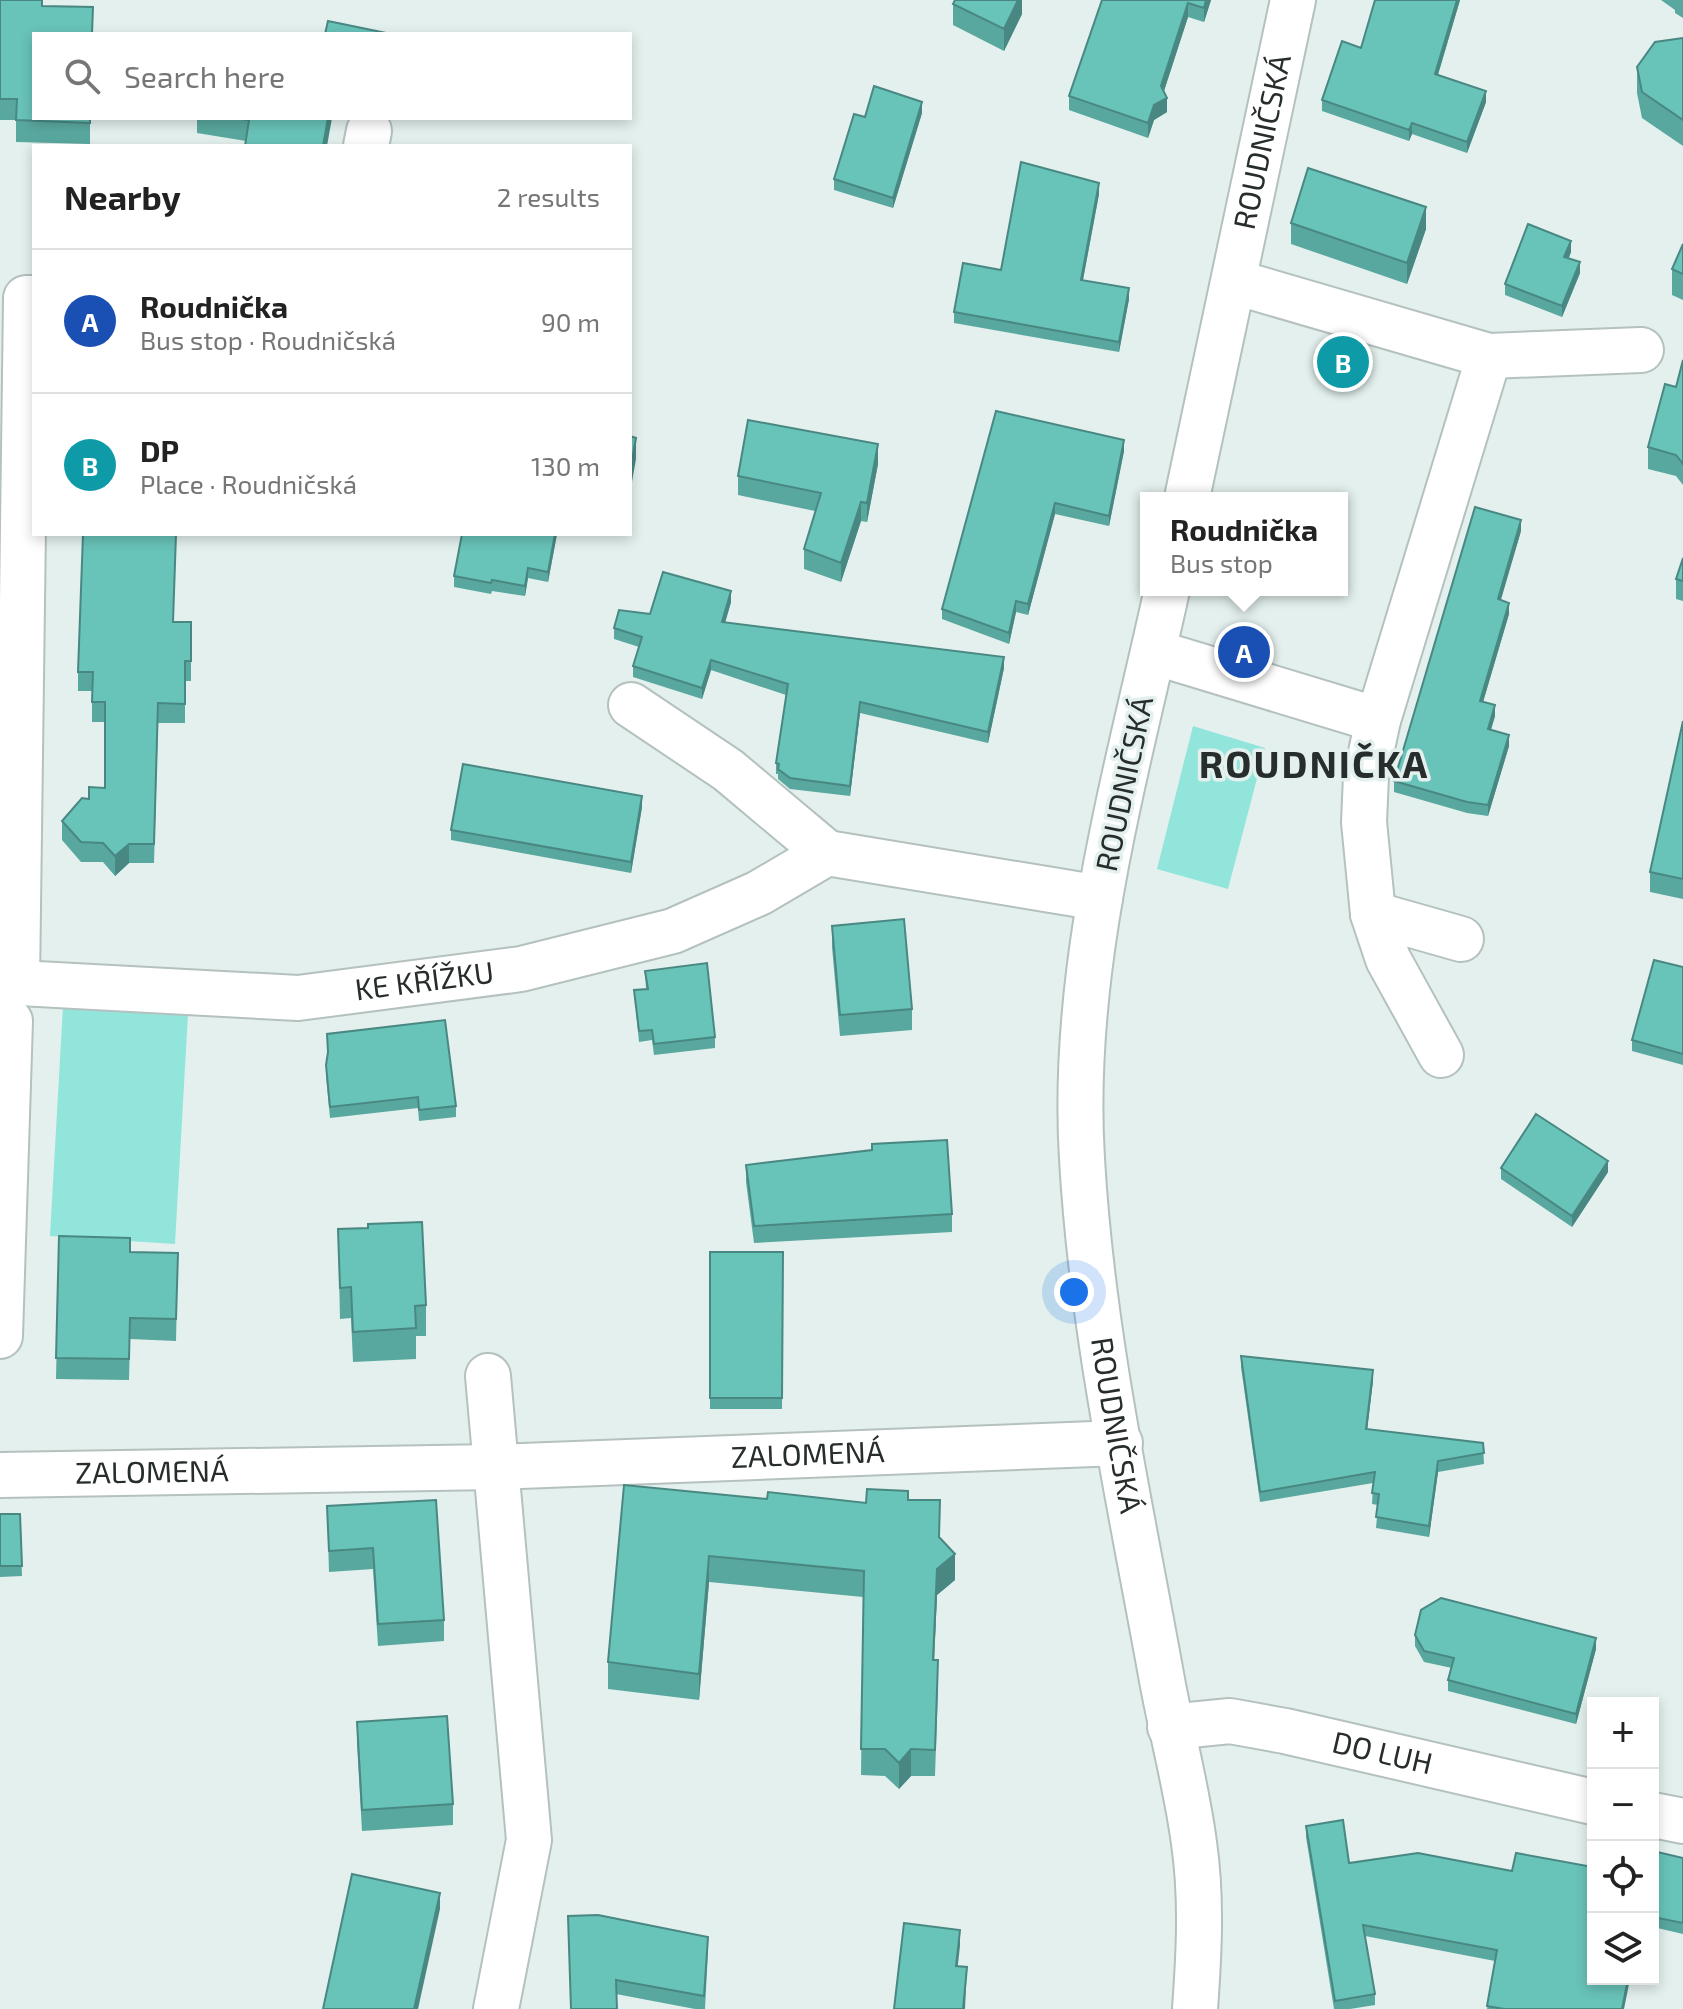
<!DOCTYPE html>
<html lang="en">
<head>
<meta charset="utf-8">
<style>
  body { margin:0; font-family:"Exo 2",sans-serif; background:#f6f6f6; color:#222 }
  .controls { position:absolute; right:24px; bottom:24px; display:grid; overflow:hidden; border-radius:0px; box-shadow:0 4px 12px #0003 }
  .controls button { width:72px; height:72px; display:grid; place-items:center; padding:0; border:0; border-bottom:2px solid #e0e0e0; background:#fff; color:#222; font:40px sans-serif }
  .you { position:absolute; left:1074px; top:1292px; width:28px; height:28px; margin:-20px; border:6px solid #fff; border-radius:50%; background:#1a73e8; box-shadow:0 0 0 12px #1a73e833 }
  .badge { display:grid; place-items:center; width:52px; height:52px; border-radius:50%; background:#b45309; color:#fff; font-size:26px; font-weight:700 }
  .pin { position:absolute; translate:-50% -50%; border:4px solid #fff; box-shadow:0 2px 8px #0006 }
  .popup { position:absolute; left:1140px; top:492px; width:208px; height:104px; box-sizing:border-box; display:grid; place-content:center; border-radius:0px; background:#fff; filter:drop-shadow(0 2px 6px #0005); font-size:26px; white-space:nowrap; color:#767676 }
  .popup b { font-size:30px; color:#222 }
  .popup::after { content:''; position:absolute; left:50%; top:100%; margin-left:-16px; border:16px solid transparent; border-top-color:#fff }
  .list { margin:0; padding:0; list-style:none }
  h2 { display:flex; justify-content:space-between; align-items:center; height:104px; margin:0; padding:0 32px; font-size:34px }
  h2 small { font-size:26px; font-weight:400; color:#767676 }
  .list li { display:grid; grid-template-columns:52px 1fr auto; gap:24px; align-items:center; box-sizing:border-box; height:144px; padding:0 32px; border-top:2px solid #e0e0e0 }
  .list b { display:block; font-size:30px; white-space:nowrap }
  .list p { margin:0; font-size:26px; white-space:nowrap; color:#767676 }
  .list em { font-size:26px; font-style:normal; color:#767676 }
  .icon { flex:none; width:44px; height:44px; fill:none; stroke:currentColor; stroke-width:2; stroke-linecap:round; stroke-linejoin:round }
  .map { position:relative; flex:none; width:1683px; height:2009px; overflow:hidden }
  .search { position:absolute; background:#fff; box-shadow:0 4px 12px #0003; left:32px; top:32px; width:600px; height:88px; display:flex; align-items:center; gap:20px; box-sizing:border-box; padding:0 28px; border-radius:0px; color:#767676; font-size:30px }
  .panel { position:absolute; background:#fff; box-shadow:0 4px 12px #0003; left:32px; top:144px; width:600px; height:392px; border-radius:0px }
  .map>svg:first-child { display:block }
</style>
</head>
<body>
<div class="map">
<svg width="1683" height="2009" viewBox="0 0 1683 2009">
  <rect width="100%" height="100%" fill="#e3f0ee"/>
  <path fill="#91e5db" d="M 1193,726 L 1265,748 L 1228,889 L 1157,869 Z
    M 63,1006 L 188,1014 L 175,1244 L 50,1236 Z"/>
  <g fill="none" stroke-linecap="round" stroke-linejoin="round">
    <defs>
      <g id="minor">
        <path d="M 366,146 L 369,131"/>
        <path d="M 1235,282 L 1489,356 L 1641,350"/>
        <path id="s1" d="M 1187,498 L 1293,0"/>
        <path id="s2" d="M 1167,590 C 1126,776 1070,967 1082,1159 C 1092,1334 1131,1508 1162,1680 C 1172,1734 1187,1789 1194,1843 C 1202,1898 1199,1954 1195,2009"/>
        <path d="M 1154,652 L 1378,720"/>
        <path d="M 631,705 L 728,770 L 827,853"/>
        <path d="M 1373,914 L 1461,939"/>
        <path id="s3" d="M 0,982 L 298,998 L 521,969 L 673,931 L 759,893 L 827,853 L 1100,898"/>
        <path d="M 17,983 L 26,298 L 34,298"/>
        <path d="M 1441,1055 L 1388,959 L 1373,914 L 1364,822 L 1366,776 L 1378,720 L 1489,356"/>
        <path d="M 0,1336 L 10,1021"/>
        <path d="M 488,1376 L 529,1840 L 496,2009"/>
        <path id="s4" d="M 0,1475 L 494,1467 L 1120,1443"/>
        <path id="s5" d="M 1170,1727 L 1230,1721 L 1285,1731 L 1593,1802"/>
        <path d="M 1653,1815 L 1683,1821"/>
      </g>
    </defs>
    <use href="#minor" stroke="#b4c1bf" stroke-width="48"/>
    <use href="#minor" stroke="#fff" stroke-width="44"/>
  </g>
  <path fill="#59a89f" d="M 0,0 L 43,6 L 90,118 L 90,144 L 16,142 L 16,120 L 0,120 Z
    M 1022,0 L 1022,14 L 1004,51 L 953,25 L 953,4 Z
    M 1102,0 L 1211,0 L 1204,22 L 1188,17 L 1164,91 L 1167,112 L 1154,120 L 1148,138 L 1069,110 L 1069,96 Z
    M 1375,0 L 1460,0 L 1438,75 L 1486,102 L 1467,153 L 1412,134 L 1409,141 L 1322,111 L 1322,100 L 1361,48 Z
    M 1661,0 L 1683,0 L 1683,18 L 1675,13 L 1675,10 Z
    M 1683,38 L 1683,146 L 1642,118 L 1637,93 L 1637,67 Z
    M 922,113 L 893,208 L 834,190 L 834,179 L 865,117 Z
    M 197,118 L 332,118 L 246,141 L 197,133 Z
    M 1099,194 L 1083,280 L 1129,299 L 1119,352 L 954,323 L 954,312 L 1001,270 Z
    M 1291,223 L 1426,229 L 1407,284 L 1291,244 Z
    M 1683,244 L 1683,300 L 1672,295 L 1672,269 Z
    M 1571,252 L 1569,258 L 1580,273 L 1562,317 L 1505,295 L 1505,284 Z
    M 1683,360 L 1683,485 L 1676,476 L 1648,469 L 1648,447 L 1676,387 Z
    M 996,411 L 1124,451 L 1109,526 L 1055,514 L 1028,615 L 1016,612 L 1009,644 L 942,619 L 942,609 Z
    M 878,464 L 867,522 L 861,521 L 841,582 L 804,569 L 804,549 L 815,511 L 738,495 L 738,476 Z
    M 1521,531 L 1500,600 L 1509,614 L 1483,702 L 1495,716 L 1491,730 L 1509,746 L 1488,816 L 1467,813 L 1394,792 L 1394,781 Z
    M 462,534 L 557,534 L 548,582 L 528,578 L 525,596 L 492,591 L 491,594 L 454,587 L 454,576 Z
    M 1683,558 L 1683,601 L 1676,599 L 1676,579 Z
    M 731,602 L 725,623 L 1004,668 L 988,743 L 860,713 L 850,796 L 790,789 L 778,779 L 778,774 L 776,774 L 776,763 L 786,695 L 711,670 L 702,699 L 633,677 L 633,666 L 639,647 L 614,639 L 614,628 L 650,614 Z
    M 174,622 L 191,622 L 191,681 L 185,681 L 185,723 L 158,723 L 154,863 L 129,863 L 115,876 L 103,862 L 81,862 L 62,840 L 62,821 L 105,788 L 105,722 L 92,722 L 92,691 L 78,691 L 78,672 Z
    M 1683,721 L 1683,899 L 1650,892 L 1650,872 Z
    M 642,807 L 631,873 L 451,840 L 451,830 Z
    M 832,926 L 912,1009 L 912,1030 L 840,1036 L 832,947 Z
    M 1683,967 L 1683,1065 L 1632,1051 L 1632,1040 Z
    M 645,971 L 715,1037 L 715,1048 L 654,1055 L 652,1040 L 639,1042 L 634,990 L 646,989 Z
    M 327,1034 L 456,1106 L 456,1117 L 419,1121 L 418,1108 L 330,1118 L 326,1076 L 328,1055 Z
    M 746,1165 L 952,1214 L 952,1232 L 754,1243 L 746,1182 Z
    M 1501,1168 L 1608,1172 L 1572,1227 L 1501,1179 Z
    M 338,1229 L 426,1305 L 426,1336 L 416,1336 L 416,1359 L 353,1362 L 351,1318 L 340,1319 Z
    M 59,1236 L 130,1252 L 178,1253 L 176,1341 L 130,1339 L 129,1380 L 56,1379 Z
    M 710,1252 L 783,1252 L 782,1409 L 710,1409 Z
    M 1241,1356 L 1373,1381 L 1367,1429 L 1483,1443 L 1484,1464 L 1438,1472 L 1429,1537 L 1376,1528 L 1378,1505 L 1372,1504 L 1373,1483 L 1260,1502 L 1241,1367 Z
    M 624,1485 L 767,1499 L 866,1503 L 908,1500 L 940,1538 L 955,1580 L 937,1595 L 934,1660 L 938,1687 L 935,1776 L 911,1776 L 899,1789 L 885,1776 L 861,1775 L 863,1597 L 709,1582 L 699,1700 L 608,1689 L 608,1662 Z
    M 436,1500 L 444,1620 L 444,1641 L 378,1646 L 373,1569 L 329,1572 L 327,1506 Z
    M 0,1514 L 20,1514 L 22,1576 L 0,1577 Z
    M 1415,1635 L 1596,1649 L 1576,1724 L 1448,1691 L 1448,1680 L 1452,1668 L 1424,1662 L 1415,1646 Z
    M 357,1722 L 453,1804 L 453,1825 L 362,1831 L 357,1743 Z
    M 1306,1826 L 1349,1863 L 1624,2009 L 1487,2009 L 1495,1961 L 1365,1936 L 1375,1994 L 1375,2005 L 1350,2009 L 1334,2009 L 1306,1837 Z
    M 1653,1851 L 1683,1858 L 1683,1934 L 1653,1927 Z
    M 568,1916 L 708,1951 L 705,2009 L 695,2009 L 616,1994 Z"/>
  <path fill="#498882" d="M 1018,0 L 1022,0 L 1022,14 L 1004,51 L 1004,29 Z
    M 1206,0 L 1211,0 L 1204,22 L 1204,8 Z
    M 1457,0 L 1460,0 L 1435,84 L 1435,74 Z
    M 1188,3 L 1188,17 L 1161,100 L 1161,86 Z
    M 1486,91 L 1486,102 L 1467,153 L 1467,142 Z
    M 1167,98 L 1167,112 L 1154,120 L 1148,138 L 1148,123 L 1154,105 Z
    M 922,102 L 922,113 L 893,208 L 893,198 Z
    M 328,118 L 332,118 L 327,146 L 323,146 Z
    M 1412,123 L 1412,134 L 1409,141 L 1409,130 Z
    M 1099,183 L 1099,194 L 1081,290 L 1081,280 Z
    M 1426,207 L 1426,229 L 1407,284 L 1407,263 Z
    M 1571,241 L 1571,252 L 1564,268 L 1564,257 Z
    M 1580,262 L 1580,273 L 1562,317 L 1562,306 Z
    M 1129,288 L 1129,299 L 1119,352 L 1119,342 Z
    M 636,438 L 636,459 L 630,493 L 630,471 Z
    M 1124,440 L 1124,451 L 1109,526 L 1109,516 Z
    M 878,444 L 878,464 L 867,522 L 867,503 Z
    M 861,502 L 861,521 L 841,582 L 841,563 Z
    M 1055,503 L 1055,514 L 1028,615 L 1028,604 Z
    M 1521,520 L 1521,531 L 1498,610 L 1498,599 Z
    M 555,534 L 557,534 L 548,582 L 548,572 Z
    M 528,568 L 528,578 L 525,596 L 525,586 Z
    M 731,591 L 731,602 L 722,633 L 722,622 Z
    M 1016,601 L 1016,612 L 1009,644 L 1009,633 Z
    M 1509,603 L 1509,614 L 1480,712 L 1480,701 Z
    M 1004,657 L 1004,668 L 988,743 L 988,732 Z
    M 711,660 L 711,670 L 702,699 L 702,688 Z
    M 860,702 L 860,713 L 850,796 L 850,786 Z
    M 1495,705 L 1495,716 L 1488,739 L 1488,729 Z
    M 1509,735 L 1509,746 L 1488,816 L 1488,805 Z
    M 642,796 L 642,807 L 631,873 L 631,862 Z
    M 129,844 L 129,863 L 115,876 L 115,856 Z
    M 1608,1161 L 1608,1172 L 1572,1227 L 1572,1216 Z
    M 1373,1370 L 1373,1381 L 1366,1440 L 1366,1429 Z
    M 1438,1461 L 1438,1472 L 1429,1537 L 1429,1526 Z
    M 955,1554 L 955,1580 L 937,1595 L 933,1686 L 937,1569 Z
    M 709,1556 L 709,1582 L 699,1700 L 699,1674 Z
    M 1596,1638 L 1596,1649 L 1576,1724 L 1576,1714 Z
    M 911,1749 L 911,1776 L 899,1789 L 899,1763 Z
    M 440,1893 L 440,1909 L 418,2009 L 414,2009 Z
    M 960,1930 L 960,1946 L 956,1982 L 956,1966 Z
    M 967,1967 L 965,2009 L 963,2009 Z
    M 1628,1979 L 1630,1979 L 1624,2009 L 1622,2009 Z"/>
  <path fill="#68c3b9" stroke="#498882" stroke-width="2" d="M 0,0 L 42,0 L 42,6 L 93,7 L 92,34 L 34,34 L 34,118 L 90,118 L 90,123 L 16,120 L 17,99 L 0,99 Z
    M 955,0 L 1018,0 L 1004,29 L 953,4 Z
    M 1102,0 L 1206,0 L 1204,8 L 1188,3 L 1161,86 L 1167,98 L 1154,105 L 1148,123 L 1069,96 Z
    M 1375,0 L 1457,0 L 1435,74 L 1486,91 L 1467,142 L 1412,123 L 1409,130 L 1322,100 L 1342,41 L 1361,48 Z
    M 328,21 L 391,34 L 325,34 Z
    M 1683,38 L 1683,120 L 1642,92 L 1637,67 L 1655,42 Z
    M 874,86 L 922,102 L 893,198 L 834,179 L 854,114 L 865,117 Z
    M 235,118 L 328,118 L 323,146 L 245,146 L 249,120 Z
    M 1021,162 L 1099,183 L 1081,280 L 1129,288 L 1119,342 L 954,312 L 963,263 L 1001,270 Z
    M 1308,168 L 1426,207 L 1407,263 L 1291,223 Z
    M 1528,224 L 1571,241 L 1564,257 L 1580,262 L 1562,306 L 1505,284 Z
    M 1683,244 L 1683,274 L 1672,269 Z
    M 1683,360 L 1683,464 L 1676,455 L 1648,447 L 1665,384 L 1676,387 Z
    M 996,411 L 1124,440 L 1109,516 L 1055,503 L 1028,604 L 1016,601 L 1009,633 L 942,609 Z
    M 748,420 L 878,444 L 867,503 L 861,502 L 841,563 L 804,549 L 821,493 L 738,476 Z
    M 630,436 L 636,438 L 630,471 Z
    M 1475,507 L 1521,520 L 1498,599 L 1509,603 L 1480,701 L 1495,705 L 1488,729 L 1509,735 L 1488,805 L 1467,802 L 1394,781 Z
    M 83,534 L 176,534 L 173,622 L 191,622 L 191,661 L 185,661 L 185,704 L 158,703 L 154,844 L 129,844 L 115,856 L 103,843 L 81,842 L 62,821 L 82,798 L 89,799 L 89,787 L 105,788 L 105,702 L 92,702 L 93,672 L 78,672 Z
    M 462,534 L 555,534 L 548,572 L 528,568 L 525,586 L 492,580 L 491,583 L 454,576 Z
    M 1683,558 L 1683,581 L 1676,579 Z
    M 663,572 L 731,591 L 722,622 L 1004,657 L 988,732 L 860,702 L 850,786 L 790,778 L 778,769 L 779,764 L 776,763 L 788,684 L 711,660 L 702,688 L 633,666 L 642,637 L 614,628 L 619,610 L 650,614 Z
    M 1683,721 L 1683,879 L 1650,872 Z
    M 463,764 L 642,796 L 631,862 L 451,830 Z
    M 904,919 L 912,1009 L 840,1015 L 832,926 Z
    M 1654,960 L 1683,967 L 1683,1054 L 1632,1040 Z
    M 707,963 L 715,1037 L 654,1044 L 652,1030 L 639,1031 L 634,990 L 648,989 L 645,971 Z
    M 445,1020 L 456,1106 L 419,1110 L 418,1097 L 330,1107 L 326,1065 L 328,1052 L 327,1034 Z
    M 1536,1114 L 1608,1161 L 1572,1216 L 1501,1168 Z
    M 947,1140 L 952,1214 L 754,1226 L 746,1165 L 872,1150 L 872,1144 Z
    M 422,1222 L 426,1305 L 415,1306 L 416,1328 L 353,1332 L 351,1287 L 340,1288 L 338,1229 L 368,1228 L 368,1224 Z
    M 59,1236 L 130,1238 L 130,1252 L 178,1253 L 176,1319 L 130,1318 L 129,1359 L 56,1358 Z
    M 710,1252 L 783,1252 L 782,1398 L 710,1398 Z
    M 1241,1356 L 1373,1370 L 1366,1429 L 1483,1443 L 1484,1453 L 1438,1461 L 1429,1526 L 1376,1517 L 1379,1494 L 1372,1493 L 1375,1472 L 1260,1492 Z
    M 624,1485 L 767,1499 L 768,1492 L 866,1503 L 867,1489 L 908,1491 L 908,1500 L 940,1500 L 939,1537 L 955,1554 L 937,1569 L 933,1660 L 938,1660 L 935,1750 L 911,1749 L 899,1763 L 885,1749 L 861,1749 L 864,1571 L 709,1556 L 699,1674 L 608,1662 Z
    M 436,1500 L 444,1620 L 378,1624 L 373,1548 L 329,1551 L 327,1506 Z
    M 0,1514 L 20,1514 L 22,1566 L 0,1566 Z
    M 1441,1598 L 1596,1638 L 1576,1714 L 1448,1680 L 1454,1658 L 1424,1651 L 1415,1635 L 1421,1610 Z
    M 447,1716 L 453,1804 L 362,1810 L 357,1722 Z
    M 1343,1820 L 1349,1863 L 1418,1853 L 1512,1871 L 1516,1853 L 1593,1867 L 1593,1979 L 1628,1979 L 1622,2009 L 1504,2009 L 1487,2006 L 1497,1950 L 1363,1925 L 1375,1994 L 1335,2001 L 1306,1826 Z
    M 1653,1851 L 1683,1858 L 1683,1923 L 1653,1917 Z
    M 352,1874 L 440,1893 L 414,2009 L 323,2009 Z
    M 598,1915 L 708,1937 L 704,1996 L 616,1980 L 617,2009 L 571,2009 L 568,1916 Z
    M 904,1923 L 960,1930 L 956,1966 L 967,1967 L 963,2009 L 894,2009 Z"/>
  <g text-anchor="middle" stroke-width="7" stroke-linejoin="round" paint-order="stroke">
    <g font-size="30" fill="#272c2c" stroke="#e3f0ee">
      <text dy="10" stroke="none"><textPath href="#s1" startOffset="364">ROUDNIČSKÁ</textPath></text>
      <text transform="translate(1125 784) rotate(-78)" y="10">ROUDNIČSKÁ</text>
      <text dy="10" stroke="none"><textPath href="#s3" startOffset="426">KE KŘÍŽKU</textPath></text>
      <text dy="10" stroke="none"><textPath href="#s2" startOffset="846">ROUDNIČSKÁ</textPath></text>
      <text dy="10" stroke="none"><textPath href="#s4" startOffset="808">ZALOMENÁ</textPath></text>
      <text dy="10" stroke="none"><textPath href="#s4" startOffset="152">ZALOMENÁ</textPath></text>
      <text dy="10" stroke="none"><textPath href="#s5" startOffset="216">DO LUH</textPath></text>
    </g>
    <g font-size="38" font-weight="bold" letter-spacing="2" fill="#272c2c" stroke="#e3f0ee">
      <text x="1314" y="778">ROUDNIČKA</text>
    </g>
  </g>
</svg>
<div class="controls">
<button>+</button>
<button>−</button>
<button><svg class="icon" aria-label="locate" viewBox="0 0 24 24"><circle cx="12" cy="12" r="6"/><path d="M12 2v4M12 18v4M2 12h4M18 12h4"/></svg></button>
<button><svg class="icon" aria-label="layers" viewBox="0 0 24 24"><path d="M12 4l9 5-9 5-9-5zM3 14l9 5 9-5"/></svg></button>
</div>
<div class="you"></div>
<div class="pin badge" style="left:1244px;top:652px;background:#1a4fb4">A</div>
<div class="popup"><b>Roudnička</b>Bus stop</div>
<div class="pin badge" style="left:1343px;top:362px;background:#0f9aa8">B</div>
<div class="search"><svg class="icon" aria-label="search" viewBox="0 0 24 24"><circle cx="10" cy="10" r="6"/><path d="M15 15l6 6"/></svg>Search here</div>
<section class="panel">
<h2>Nearby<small>2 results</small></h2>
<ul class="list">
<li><span class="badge" style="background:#1a4fb4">A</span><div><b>Roudnička</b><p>Bus stop · Roudničská</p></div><em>90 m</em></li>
<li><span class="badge" style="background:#0f9aa8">B</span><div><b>DP</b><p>Place · Roudničská</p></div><em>130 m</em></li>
</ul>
</section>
</div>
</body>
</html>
